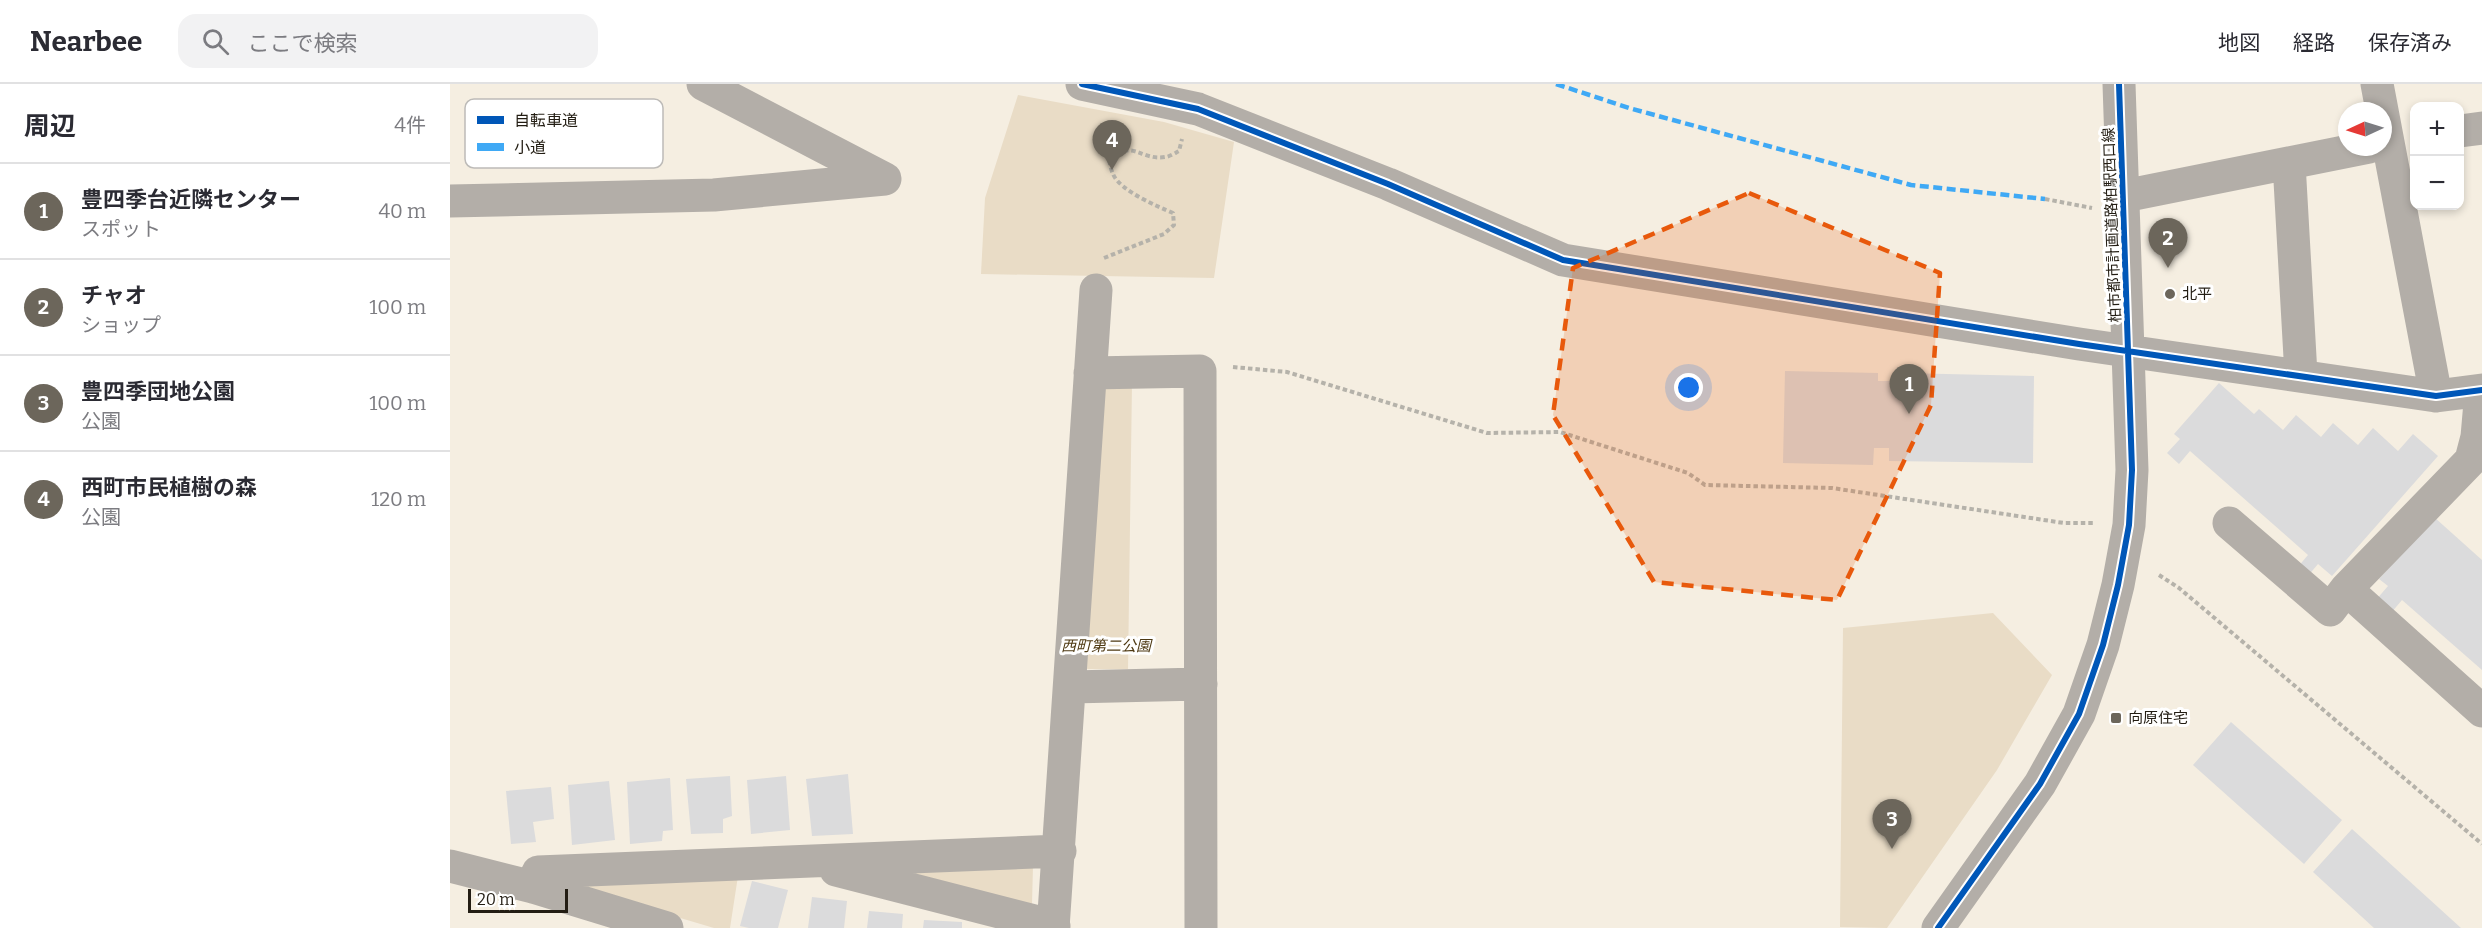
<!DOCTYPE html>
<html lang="ja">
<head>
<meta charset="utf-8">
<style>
  body { margin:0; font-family:Bitter,"Noto Sans JP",serif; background:#f2f2f3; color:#2b2b33 }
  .controls { position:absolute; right:18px; top:18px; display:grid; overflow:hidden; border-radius:12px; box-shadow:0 3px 9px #0003 }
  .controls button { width:54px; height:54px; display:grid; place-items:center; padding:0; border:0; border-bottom:2px solid #e1e1e2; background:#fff; color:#2b2b33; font:30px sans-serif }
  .compass { position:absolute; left:1888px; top:18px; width:54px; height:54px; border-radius:50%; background:#fff; box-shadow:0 3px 9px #0003; rotate:266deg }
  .scale { position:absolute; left:18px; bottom:15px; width:100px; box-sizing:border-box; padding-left:6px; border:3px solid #231d13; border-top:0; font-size:16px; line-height:21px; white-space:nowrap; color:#231d13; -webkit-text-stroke:4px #fff; paint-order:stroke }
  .you { position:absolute; left:1239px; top:304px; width:21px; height:21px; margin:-15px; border:4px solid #fff; border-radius:50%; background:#1a73e8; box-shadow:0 0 0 9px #1a73e833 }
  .badge { display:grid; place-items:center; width:39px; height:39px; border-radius:50%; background:#6c665b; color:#fff; font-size:20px; font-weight:700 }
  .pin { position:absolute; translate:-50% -50px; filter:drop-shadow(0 2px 3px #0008) }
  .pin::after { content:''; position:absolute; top:32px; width:21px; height:18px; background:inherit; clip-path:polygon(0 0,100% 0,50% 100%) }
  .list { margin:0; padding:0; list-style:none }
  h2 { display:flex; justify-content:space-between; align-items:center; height:78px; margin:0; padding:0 24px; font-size:26px }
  h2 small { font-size:20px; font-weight:400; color:#7c7c81 }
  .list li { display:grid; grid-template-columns:39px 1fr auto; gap:18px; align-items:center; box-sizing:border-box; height:96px; padding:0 24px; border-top:2px solid #e1e1e2 }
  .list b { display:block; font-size:22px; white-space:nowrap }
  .list p { margin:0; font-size:20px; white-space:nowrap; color:#7c7c81 }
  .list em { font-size:20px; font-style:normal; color:#7c7c81 }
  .icon { flex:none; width:33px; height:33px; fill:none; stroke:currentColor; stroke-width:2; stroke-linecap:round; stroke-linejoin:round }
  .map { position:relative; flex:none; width:2032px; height:844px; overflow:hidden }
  header { display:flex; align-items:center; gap:36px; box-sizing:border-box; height:84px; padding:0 30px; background:#fff; border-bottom:2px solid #e1e1e2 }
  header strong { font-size:28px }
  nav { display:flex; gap:33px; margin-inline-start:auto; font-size:21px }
  .search { width:420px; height:54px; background:#f2f2f3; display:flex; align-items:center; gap:15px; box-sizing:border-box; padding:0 21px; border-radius:18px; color:#7c7c81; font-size:22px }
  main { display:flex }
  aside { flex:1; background:#fff }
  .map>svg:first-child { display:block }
</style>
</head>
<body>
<header>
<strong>Nearbee</strong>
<div class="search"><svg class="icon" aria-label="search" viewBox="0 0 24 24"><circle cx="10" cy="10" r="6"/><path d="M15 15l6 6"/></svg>ここで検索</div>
<nav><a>地図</a><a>経路</a><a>保存済み</a></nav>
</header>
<main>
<aside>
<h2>周辺<small>4件</small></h2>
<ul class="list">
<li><span class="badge">1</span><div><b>豊四季台近隣センター</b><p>スポット</p></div><em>40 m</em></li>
<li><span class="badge">2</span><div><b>チャオ</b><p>ショップ</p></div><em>100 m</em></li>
<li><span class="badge">3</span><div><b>豊四季団地公園</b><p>公園</p></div><em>100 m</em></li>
<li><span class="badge">4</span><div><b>西町市民植樹の森</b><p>公園</p></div><em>120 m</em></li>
</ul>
</aside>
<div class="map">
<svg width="2032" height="844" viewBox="0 0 2032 844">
  <rect width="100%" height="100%" fill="#f5eee1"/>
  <path fill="#e9dcc6" d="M 568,11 L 714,38 L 784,58 L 764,194 L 531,190 L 535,114 Z
    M 649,298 L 682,299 L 678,585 L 632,585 Z
    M 1543,529 L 1602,591 L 1547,686 L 1437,844 L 1390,843 L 1393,544 Z
    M 290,779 L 280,844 L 264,844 L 119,801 Z
    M 583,782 L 582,820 L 436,786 Z"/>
  <path fill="#dbdbdc" d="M 1335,287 L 1428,289 L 1428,297 L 1452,297 L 1452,289 L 1584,292 L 1583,379 L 1439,377 L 1439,364 L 1424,364 L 1423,381 L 1333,379 Z
    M 1769,299 L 1804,330 L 1809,325 L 1833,346 L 1846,331 L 1871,353 L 1883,339 L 1908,361 L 1923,344 L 1948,367 L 1963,350 L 1988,372 L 1882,492 L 1868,480 L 1857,493 L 1847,484 L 1858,471 L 1740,367 L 1729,380 L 1717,369 L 1730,355 L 1724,350 Z
    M 1984,433 L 2032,476 L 2032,586 L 1952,516 L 1941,529 L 1926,516 L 1938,502 L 1929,495 Z
    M 1781,638 L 1892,736 L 1854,780 L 1743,681 Z
    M 398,690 L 403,750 L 362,752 L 356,695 Z
    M 280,692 L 282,732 L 273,735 L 273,749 L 241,750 L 236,695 Z
    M 336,692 L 340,746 L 301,750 L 297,696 Z
    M 220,694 L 223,746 L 213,747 L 212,757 L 180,760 L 177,698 Z
    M 159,697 L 165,756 L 122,761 L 118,701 Z
    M 101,703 L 104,735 L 83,738 L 86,758 L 61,760 L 56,707 Z
    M 1902,745 L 2011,844 L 1924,844 L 1863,788 Z
    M 302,797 L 338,806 L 328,844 L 299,844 L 290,842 Z
    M 362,813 L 397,817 L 394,844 L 358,844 Z
    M 419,827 L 453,830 L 452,844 L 417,844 Z
    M 474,836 L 512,838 L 512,844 L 473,844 Z"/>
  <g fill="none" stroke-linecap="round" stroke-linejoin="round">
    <path stroke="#b5b2aa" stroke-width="4" stroke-dasharray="4.5 3" stroke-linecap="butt" d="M 1595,115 L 1642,124
      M 654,174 L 714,150 L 724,141 L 723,129 C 707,122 670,107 663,90 C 661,86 660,80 659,76 C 683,54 690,77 715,73 C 719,73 725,69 729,67 L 732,55
      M 783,283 L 837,288 L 1037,349 L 1110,348 L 1238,389 L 1255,401 L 1382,404 L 1614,439 L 1644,439
      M 1709,491 L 1729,504 L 2032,760"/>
    <path stroke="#b3aea8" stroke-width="33" d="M 632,0 L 748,25 L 938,100 L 1113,176 L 1629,260 L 1986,312 L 2032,306
      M 1927,0 L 1986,312
      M 2010,47 L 2032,44
      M 1839,79 L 1851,291
      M 1674,112 L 1919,63
      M 0,117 L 264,111 L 435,95 L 253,0
      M 640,289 L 750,287 L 751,844
      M 1779,439 L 1880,526 L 1896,505 L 2021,376 L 2027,353 L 2031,307
      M 1896,505 L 2032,627
      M 621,603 L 751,600
      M 0,782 L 83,803 L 217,844
      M 386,786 L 604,842
      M 83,803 L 88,788 L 610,767
      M 603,844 L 646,206
      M 1488,844 L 1590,700 L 1629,630 L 1653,561 L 1668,501 L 1679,441 L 1682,386 L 1669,0"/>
    <path stroke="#3fa9f5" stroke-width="4.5" stroke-dasharray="9 4.5" stroke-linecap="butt" d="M 1106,0 L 1179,24 L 1461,101 L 1595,115"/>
    <defs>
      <path id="cycleway" d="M 632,0 L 748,25 L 938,100 L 1113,176 L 1629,260 L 1986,312 L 2032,306
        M 1488,844 L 1590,700 L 1629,630 L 1653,561 L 1668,501 L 1679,441 L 1682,386 L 1669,0"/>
    </defs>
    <use href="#cycleway" stroke="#fff" stroke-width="10"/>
    <use href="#cycleway" stroke="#0057b8" stroke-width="6"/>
  </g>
  <path fill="#e8590c" fill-opacity="0.2" stroke="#e8590c" stroke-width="4.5" stroke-dasharray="12 8" stroke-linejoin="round" d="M 1299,109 L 1490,189 L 1481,321 L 1387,516 L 1204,498 L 1103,331 L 1123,184 Z"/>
  <g fill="#6c665b" stroke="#fff" stroke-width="2">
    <circle cx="1720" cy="210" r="6"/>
    <rect x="1660" y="628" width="12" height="12" rx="3"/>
  </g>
  <g text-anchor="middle" stroke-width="6" stroke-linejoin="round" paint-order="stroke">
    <g font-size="15" fill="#231d13" stroke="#fff">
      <text transform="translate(1662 141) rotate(-92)" y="5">柏市都市計画道路柏駅西口線</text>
    </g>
    <g font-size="15" fill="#231d13" stroke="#fff" text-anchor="start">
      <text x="1732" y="215">北平</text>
      <text x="1678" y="639">向原住宅</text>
    </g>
    <g font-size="15" font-style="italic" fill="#4e3912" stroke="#fff">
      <text x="656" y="567">西町第二公園</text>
    </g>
  </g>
  <rect x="15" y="15" width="198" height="69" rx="9" fill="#fff" stroke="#bdbbb8" stroke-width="1.5"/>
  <rect x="27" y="32" width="27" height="8" fill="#0057b8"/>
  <rect x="27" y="59" width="27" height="8" fill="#3fa9f5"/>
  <g font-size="16" fill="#231d13">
    <text x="64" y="42">自転車道</text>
    <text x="64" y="69">小道</text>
  </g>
</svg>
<div class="controls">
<button>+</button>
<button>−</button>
</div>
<svg class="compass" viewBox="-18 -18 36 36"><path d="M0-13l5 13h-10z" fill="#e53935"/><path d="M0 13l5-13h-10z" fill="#7c7c81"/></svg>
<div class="scale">20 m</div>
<div class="you"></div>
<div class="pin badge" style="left:1459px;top:330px">1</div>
<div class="pin badge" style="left:1718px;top:184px">2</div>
<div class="pin badge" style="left:1442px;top:765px">3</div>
<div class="pin badge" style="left:662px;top:86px">4</div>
</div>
</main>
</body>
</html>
